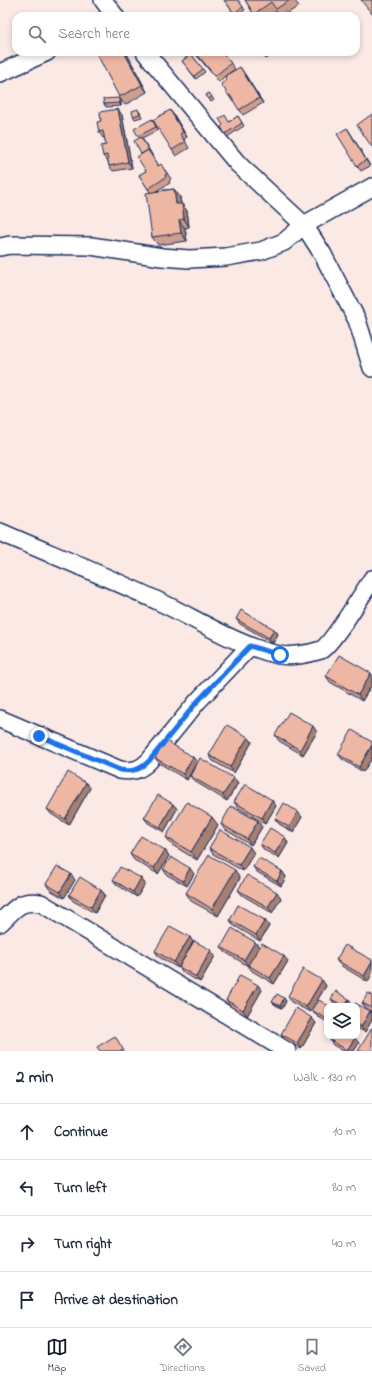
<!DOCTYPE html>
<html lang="en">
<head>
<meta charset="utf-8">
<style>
  body { margin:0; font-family:"Indie Flower",sans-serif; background:#f6f6f7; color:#1f2937 }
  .controls { position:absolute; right:12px; bottom:12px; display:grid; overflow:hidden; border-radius:8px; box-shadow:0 2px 6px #0003 }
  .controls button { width:36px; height:36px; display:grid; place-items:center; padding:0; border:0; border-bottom:1px solid #e0e1e3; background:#fff; color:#1f2937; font:20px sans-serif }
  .stop { position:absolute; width:12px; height:12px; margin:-9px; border:3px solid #1a73e8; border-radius:50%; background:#fff }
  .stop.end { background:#1a73e8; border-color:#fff; box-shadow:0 1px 4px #0008 }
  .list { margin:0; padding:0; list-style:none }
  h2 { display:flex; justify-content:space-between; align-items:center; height:52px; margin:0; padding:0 16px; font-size:17px }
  h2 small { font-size:13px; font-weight:400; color:#747a83 }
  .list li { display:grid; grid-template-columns:26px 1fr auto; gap:12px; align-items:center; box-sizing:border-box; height:56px; padding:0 16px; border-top:1px solid #e0e1e3 }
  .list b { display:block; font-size:15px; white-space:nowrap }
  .list em { font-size:13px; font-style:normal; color:#747a83 }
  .icon { flex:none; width:22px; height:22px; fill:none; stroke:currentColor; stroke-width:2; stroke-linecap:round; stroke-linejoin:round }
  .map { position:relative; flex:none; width:372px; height:1051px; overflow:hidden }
  .search { position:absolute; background:#fff; box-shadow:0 2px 6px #0003; left:12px; right:12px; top:12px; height:44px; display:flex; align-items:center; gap:10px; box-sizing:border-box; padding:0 14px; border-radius:12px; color:#747a83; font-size:15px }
  .sheet { height:276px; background:#fff }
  nav { display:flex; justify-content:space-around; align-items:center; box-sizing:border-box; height:56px; border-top:1px solid #e0e1e3; background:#fff; font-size:11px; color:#747a83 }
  nav a { display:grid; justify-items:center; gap:2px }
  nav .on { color:#111827 }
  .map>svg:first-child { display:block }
</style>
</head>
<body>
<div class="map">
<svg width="372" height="1051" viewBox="0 0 372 1051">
  <rect width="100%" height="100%" fill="#fae9e4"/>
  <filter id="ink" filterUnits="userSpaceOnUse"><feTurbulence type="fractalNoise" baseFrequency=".025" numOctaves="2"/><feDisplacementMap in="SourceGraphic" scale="8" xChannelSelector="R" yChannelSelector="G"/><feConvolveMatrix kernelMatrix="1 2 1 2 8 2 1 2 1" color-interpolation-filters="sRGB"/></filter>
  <g filter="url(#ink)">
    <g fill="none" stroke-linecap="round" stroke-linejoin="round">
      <defs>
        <path id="minor" d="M 103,0 L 115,16
          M 145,52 L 238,164 L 304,225 L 322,253 L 357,320 L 372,368
          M 0,73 L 47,52
          M 0,247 L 10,245 L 91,246 L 162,257 L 189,259 L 226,257 L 261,251 L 284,242 L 304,225 L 372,187
          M 0,532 C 53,555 108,577 160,602 C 198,620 238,646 279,655 C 291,657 309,654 321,650 C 331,645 364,592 372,579
          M 0,719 L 120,770 C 133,772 140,770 149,761 L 197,702 L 250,646
          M 0,923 C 15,909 20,899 41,903 L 287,1051"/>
      </defs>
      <use href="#minor" stroke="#1b2f5e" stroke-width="20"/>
      <use href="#minor" stroke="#fff" stroke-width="17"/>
    </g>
    <path fill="#cd9d8d" stroke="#1b2f5e" d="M 224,0 L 238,0 L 245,10 L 236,16 Z
      M 245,0 L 294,0 L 299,6 L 288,13 L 280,15 L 276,11 L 268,16 L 255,16 Z
      M 126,52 L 147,92 L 125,105 L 119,97 Z
      M 194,52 L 222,52 L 235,69 L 225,76 L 244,73 L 263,103 L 243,115 L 234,101 L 233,102 L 229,96 L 227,80 L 225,76 L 219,82 Z
      M 261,52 L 276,52 L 266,59 Z
      M 191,54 L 205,72 L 196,79 L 182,61 Z
      M 209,93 L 214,100 L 211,102 L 206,95 Z
      M 119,98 L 121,101 L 121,106 L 106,107 L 104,104 Z
      M 140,112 L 142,117 L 135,119 L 133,116 Z
      M 122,115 L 132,168 L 113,171 L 109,166 L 108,161 L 107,161 L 103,156 L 106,145 L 104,137 L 103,138 L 99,132 Z
      M 174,115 L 187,137 L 184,139 L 189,148 L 176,156 L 172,150 Z
      M 238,116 L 244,126 L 227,137 L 221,127 Z
      M 152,119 L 158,130 L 142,138 L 159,166 L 165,170 L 171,179 L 169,181 L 170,183 L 156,191 L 174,189 L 180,197 L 181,204 L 182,204 L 187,211 L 189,227 L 185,228 L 187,241 L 158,245 L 152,237 L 150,192 L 139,175 L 146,171 L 141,154 L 140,138 L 138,136 Z
      M 347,128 L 370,166 L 361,171 L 357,166 Z
      M 236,619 L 274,629 L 278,634 L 273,643 L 240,624 Z
      M 372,675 L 372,684 L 362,701 L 330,682 L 326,676 Z
      M 317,732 L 303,755 L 279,741 L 275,735 Z
      M 248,737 L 252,742 L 234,773 L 213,761 L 209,755 Z
      M 372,742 L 372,758 L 363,772 L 342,759 L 338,754 Z
      M 155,758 L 197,762 L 187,780 L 159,763 Z
      M 190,776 L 234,778 L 238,783 L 227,801 L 194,781 Z
      M 90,788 L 69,825 L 51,814 L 47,809 Z
      M 234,802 L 276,806 L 265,824 L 238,808 Z
      M 173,804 L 177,809 L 164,832 L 148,823 L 144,818 Z
      M 302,817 L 293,832 L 279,824 L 275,819 Z
      M 221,824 L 262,827 L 251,845 L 224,829 Z
      M 218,825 L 197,860 L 172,845 L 166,837 Z
      M 288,843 L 279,858 L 264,850 L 260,844 Z
      M 209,848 L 254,853 L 243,871 L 213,854 Z
      M 165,850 L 169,856 L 158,874 L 134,860 L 130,854 Z
      M 253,867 L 282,871 L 286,877 L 281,886 L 257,872 Z
      M 163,869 L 194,874 L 187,886 L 167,875 Z
      M 141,878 L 145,884 L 137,897 L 117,885 L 113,880 Z
      M 240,878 L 218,916 L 191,901 L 186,893 Z
      M 75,880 L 64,898 L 50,890 L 46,884 Z
      M 101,890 L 105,895 L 95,913 L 73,901 L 69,895 Z
      M 238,890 L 281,898 L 272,913 L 242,895 Z
      M 230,920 L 265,920 L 269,926 L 260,941 L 233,925 Z
      M 193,942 L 178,968 L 159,957 L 155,951 Z
      M 255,942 L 259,947 L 288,961 L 274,984 L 252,971 L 248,966 L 225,952 L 221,947 Z
      M 215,956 L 200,982 L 183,973 L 179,967 Z
      M 336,960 L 372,960 L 368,982 L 340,965 Z
      M 322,980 L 326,986 L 310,1012 L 291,1002 L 288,996 Z
      M 262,990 L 247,1016 L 230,1006 L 226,1000 Z
      M 372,995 L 372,1012 L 366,1008 L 362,1003 Z
      M 331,999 L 351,1002 L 348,1006 L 341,1006 L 333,1002 Z
      M 286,1001 L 282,1009 L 274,1004 L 272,1002 Z
      M 327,1006 L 327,1022 L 317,1016 L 313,1011 Z
      M 357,1006 L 370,1011 L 372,1015 L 372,1020 L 365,1032 L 357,1028 Z
      M 316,1023 L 301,1049 L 285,1039 L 281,1034 Z
      M 330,1040 L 359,1043 L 354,1051 L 343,1051 L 333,1045 Z"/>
    <path fill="#a78073" stroke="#1b2f5e" d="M 124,52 L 126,52 L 147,92 L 142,85 Z
      M 240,67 L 244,73 L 263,103 L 259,98 Z
      M 119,98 L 121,101 L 121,106 L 119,103 Z
      M 118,109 L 122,115 L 132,168 L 128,162 Z
      M 170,110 L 174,115 L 187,137 L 183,132 Z
      M 347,128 L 351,134 L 370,166 L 366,160 Z
      M 174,189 L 180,197 L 182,212 L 176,204 Z
      M 182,204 L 187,211 L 189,227 L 184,219 Z
      M 179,220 L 185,228 L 187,241 L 181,233 Z
      M 274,629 L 278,634 L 273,643 L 269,638 Z
      M 371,673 L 372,675 L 372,684 L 362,701 L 358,695 Z
      M 313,726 L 317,732 L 303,755 L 300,750 Z
      M 248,737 L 252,742 L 234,773 L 230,767 Z
      M 372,745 L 372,758 L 363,772 L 359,767 Z
      M 193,757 L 197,762 L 187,780 L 183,774 Z
      M 234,778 L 238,783 L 227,801 L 223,795 Z
      M 86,783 L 90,788 L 69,825 L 65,819 Z
      M 272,800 L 276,806 L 265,824 L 262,818 Z
      M 173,804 L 177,809 L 164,832 L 160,827 Z
      M 298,812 L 302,817 L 293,832 L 289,827 Z
      M 212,817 L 218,825 L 197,860 L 191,852 Z
      M 258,821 L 262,827 L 251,845 L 247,839 Z
      M 285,837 L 288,843 L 279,858 L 275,853 Z
      M 250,847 L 254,853 L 243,871 L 239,865 Z
      M 165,850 L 169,856 L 158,874 L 154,868 Z
      M 190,868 L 194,874 L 187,886 L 183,881 Z
      M 235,870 L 240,878 L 218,916 L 212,909 Z
      M 282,871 L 286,877 L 281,886 L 277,881 Z
      M 71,874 L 75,880 L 64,898 L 60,892 Z
      M 141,878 L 145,884 L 137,897 L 133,892 Z
      M 101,890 L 105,895 L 95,913 L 91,907 Z
      M 277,892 L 281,898 L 272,913 L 268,907 Z
      M 265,920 L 269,926 L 260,941 L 256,935 Z
      M 190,937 L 193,942 L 178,968 L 174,962 Z
      M 255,942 L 259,947 L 248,966 L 244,960 Z
      M 211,950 L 215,956 L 200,982 L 196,977 Z
      M 284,956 L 288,961 L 274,984 L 270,978 Z
      M 372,962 L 372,974 L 368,982 L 364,976 Z
      M 322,980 L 326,986 L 310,1012 L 306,1007 Z
      M 258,985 L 262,990 L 247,1016 L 243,1010 Z
      M 284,998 L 286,1001 L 282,1009 L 280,1006 Z
      M 349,999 L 351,1002 L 348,1006 L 344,1006 Z
      M 370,1011 L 372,1015 L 372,1020 L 365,1032 L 361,1027 Z
      M 312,1018 L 316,1023 L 301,1049 L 297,1043 Z
      M 355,1038 L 359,1043 L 354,1051 L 348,1051 L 347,1050 Z"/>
    <path fill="#eeb7a4" stroke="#1b2f5e" d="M 224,0 L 238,0 L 243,7 L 234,13 Z
      M 245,0 L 290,0 L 276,9 L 271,2 L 254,14 Z
      M 361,0 L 372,0 L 372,14 Z
      M 286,11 L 290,16 L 279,16 Z
      M 96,52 L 124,52 L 142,85 L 119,97 Z
      M 195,52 L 222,52 L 231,63 L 215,76 Z
      M 191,54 L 203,69 L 194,76 L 182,61 Z
      M 240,67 L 259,98 L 239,110 L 230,95 L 229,96 L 221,84 L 227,80 L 225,76 Z
      M 209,93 L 212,97 L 209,99 L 206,95 Z
      M 119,98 L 119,103 L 104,104 L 103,99 Z
      M 118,109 L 128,162 L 109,166 L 107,155 L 103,156 L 101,146 L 106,145 L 103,131 L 99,132 L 97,122 L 101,121 L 100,112 Z
      M 138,109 L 140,114 L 133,116 L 132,111 Z
      M 170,110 L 183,132 L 180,134 L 185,142 L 172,150 L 153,120 Z
      M 372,114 L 372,147 L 357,125 Z
      M 225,115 L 229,122 L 238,116 L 242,123 L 225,134 L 221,127 L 223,125 L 219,119 Z
      M 152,119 L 156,127 L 138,136 L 134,129 Z
      M 347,128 L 366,160 L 357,166 L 337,134 Z
      M 141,137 L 150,152 L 148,150 L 141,154 L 134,141 Z
      M 148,150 L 158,166 L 161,164 L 167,174 L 165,175 L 166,177 L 148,189 L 139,175 L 146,171 L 137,157 Z
      M 174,189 L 176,204 L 182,204 L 184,219 L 179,220 L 181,233 L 152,237 L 146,193 Z
      M 241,610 L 274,629 L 269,638 L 236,619 Z
      M 339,655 L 371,673 L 358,695 L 326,676 Z
      M 289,712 L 313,726 L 300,750 L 275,735 Z
      M 227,725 L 248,737 L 230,767 L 209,755 Z
      M 352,730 L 372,742 L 372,745 L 359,767 L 338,754 Z
      M 165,740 L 193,757 L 183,774 L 155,758 Z
      M 200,758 L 234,778 L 223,795 L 190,776 Z
      M 68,772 L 86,783 L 65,819 L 47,809 Z
      M 245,784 L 272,800 L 262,818 L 234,802 Z
      M 158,795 L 173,804 L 160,827 L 144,818 Z
      M 187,802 L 212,817 L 191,852 L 166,837 Z
      M 284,803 L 298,812 L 289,827 L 275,819 Z
      M 231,806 L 258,821 L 247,839 L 221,824 Z
      M 270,828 L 285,837 L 275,853 L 260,844 Z
      M 220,830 L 250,847 L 239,865 L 209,848 Z
      M 141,836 L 165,850 L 154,868 L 130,854 Z
      M 209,855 L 235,870 L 212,909 L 186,893 Z
      M 171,857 L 190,868 L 183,881 L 163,869 Z
      M 259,858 L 282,871 L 277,881 L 253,867 Z
      M 57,866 L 71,874 L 60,892 L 46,884 Z
      M 120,867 L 141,878 L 133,892 L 113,880 Z
      M 247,875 L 277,892 L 268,907 L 238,890 Z
      M 80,877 L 101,890 L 91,907 L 69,895 Z
      M 238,905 L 265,920 L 256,935 L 230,920 Z
      M 170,926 L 190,937 L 174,962 L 155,951 Z
      M 232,928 L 255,942 L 244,960 L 221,947 Z
      M 194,941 L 211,950 L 196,977 L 179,967 Z
      M 262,943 L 284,956 L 270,978 L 248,965 Z
      M 345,945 L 372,960 L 372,962 L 364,976 L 336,960 Z
      M 303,969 L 322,980 L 306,1007 L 288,996 Z
      M 240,975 L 258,985 L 243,1010 L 226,1000 Z
      M 336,991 L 349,999 L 344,1006 L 331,999 Z
      M 368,993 L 372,995 L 372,1008 L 362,1003 Z
      M 277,994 L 284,998 L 280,1006 L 272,1002 Z
      M 319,1000 L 329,1006 L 327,1006 L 327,1019 L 313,1011 Z
      M 355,1003 L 370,1011 L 361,1027 L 357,1025 L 357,1006 L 353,1006 Z
      M 296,1008 L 312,1018 L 297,1043 L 281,1034 Z
      M 372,1028 L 372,1051 L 358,1051 Z
      M 115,1036 L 124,1051 L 100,1051 L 97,1047 Z
      M 332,1036 L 352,1036 L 355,1038 L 347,1050 L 330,1040 Z"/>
  </g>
  <g fill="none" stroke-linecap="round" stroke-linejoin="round" filter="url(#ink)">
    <path stroke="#1a73e8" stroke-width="5" d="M 39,736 L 120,770 C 133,772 140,770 149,761 L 197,702 L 250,646 L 280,655"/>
  </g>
</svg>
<div class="controls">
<button><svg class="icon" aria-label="layers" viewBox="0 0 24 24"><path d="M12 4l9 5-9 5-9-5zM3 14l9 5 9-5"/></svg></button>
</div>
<div class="stop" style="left:280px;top:655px"></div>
<div class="stop end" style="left:39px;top:736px"></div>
<div class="search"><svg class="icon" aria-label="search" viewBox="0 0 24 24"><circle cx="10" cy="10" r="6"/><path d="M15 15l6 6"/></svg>Search here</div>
</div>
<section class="sheet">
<h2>2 min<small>Walk · 130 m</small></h2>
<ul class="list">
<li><svg class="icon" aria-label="ahead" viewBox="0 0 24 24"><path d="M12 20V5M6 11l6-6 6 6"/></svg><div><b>Continue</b></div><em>10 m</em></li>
<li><svg class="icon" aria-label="left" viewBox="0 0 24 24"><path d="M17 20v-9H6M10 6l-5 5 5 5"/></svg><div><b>Turn left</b></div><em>80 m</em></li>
<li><svg class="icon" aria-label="right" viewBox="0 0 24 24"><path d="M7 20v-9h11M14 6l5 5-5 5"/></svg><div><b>Turn right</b></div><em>40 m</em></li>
<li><svg class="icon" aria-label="arrive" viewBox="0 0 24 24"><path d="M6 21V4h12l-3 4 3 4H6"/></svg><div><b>Arrive at destination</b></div></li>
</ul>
</section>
<nav>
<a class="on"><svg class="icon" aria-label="map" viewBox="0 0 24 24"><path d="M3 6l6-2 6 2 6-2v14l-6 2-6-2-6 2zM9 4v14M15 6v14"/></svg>Map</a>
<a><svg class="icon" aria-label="directions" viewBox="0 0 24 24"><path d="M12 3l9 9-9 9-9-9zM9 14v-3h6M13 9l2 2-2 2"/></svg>Directions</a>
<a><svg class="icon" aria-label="saved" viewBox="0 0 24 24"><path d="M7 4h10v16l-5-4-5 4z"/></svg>Saved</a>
</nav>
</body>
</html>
